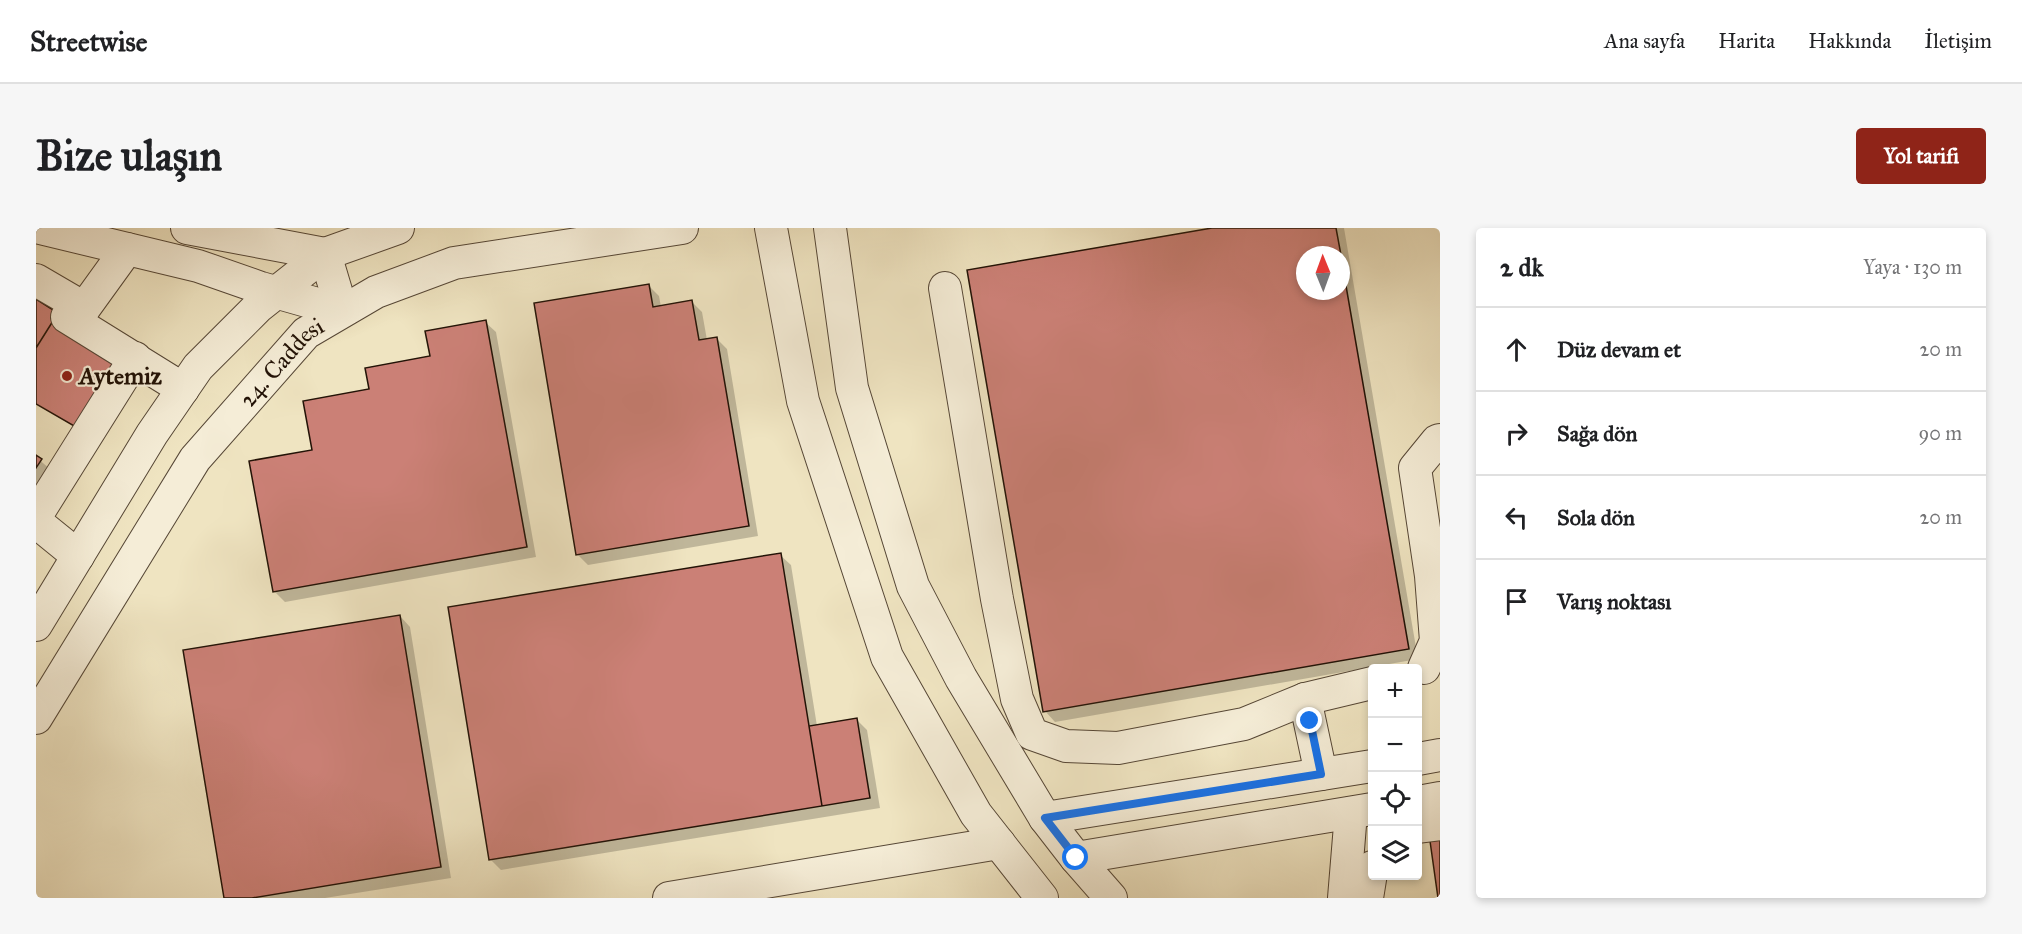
<!DOCTYPE html>
<html lang="tr">
<head>
<meta charset="utf-8">
<style>
  body { margin:0; font-family:"IM FELL Great Primer",serif; background:#f6f6f6; color:#202124 }
  .controls { position:absolute; right:18px; bottom:18px; display:grid; overflow:hidden; border-radius:6px; box-shadow:0 3px 9px #0003 }
  .controls button { width:54px; height:54px; display:grid; place-items:center; padding:0; border:0; border-bottom:2px solid #e0e0e0; background:#fff; color:#202124; font:30px sans-serif }
  .compass { position:absolute; left:1260px; top:18px; width:54px; height:54px; border-radius:50%; background:#fff; box-shadow:0 3px 9px #0003; rotate:359deg }
  .stop { position:absolute; width:18px; height:18px; margin:-14px; border:4px solid #1a73e8; border-radius:50%; background:#fff }
  .stop.end { background:#1a73e8; border-color:#fff; box-shadow:0 2px 6px #0008 }
  .list { margin:0; padding:0; list-style:none }
  h2 { display:flex; justify-content:space-between; align-items:center; height:78px; margin:0; padding:0 24px; font-size:26px }
  h2 small { font-size:20px; font-weight:400; color:#757577 }
  .list li { display:grid; grid-template-columns:39px 1fr auto; gap:18px; align-items:center; box-sizing:border-box; height:84px; padding:0 24px; border-top:2px solid #e0e0e0 }
  .list b { display:block; font-size:22px; white-space:nowrap }
  .list em { font-size:20px; font-style:normal; color:#757577 }
  .icon { flex:none; width:33px; height:33px; fill:none; stroke:currentColor; stroke-width:2; stroke-linecap:round; stroke-linejoin:round }
  .map { position:relative; flex:none; width:1404px; height:670px; overflow:hidden; border-radius:6px }
  header { display:flex; align-items:center; gap:36px; box-sizing:border-box; height:84px; padding:0 30px; background:#fff; border-bottom:2px solid #e0e0e0 }
  header strong { font-size:28px }
  nav { display:flex; gap:33px; margin-inline-start:auto; font-size:21px }
  .intro { display:flex; align-items:center; justify-content:space-between; box-sizing:border-box; height:144px; padding:0 36px }
  h1 { margin:0; font-size:42px }
  .button { padding:15px 27px; border-radius:6px; background:#8f2418; color:#fff; font-size:21px; font-weight:700 }
  main { display:flex; gap:36px; padding:0 36px }
  aside { flex:1; background:#fff; border-radius:6px; box-shadow:0 3px 9px #0003 }
  .map>svg:first-child { display:block }
</style>
</head>
<body>
<header>
<strong>Streetwise</strong>
<nav><a>Ana sayfa</a><a>Harita</a><a>Hakkında</a><a>İletişim</a></nav>
</header>
<div class="intro"><h1>Bize ulaşın</h1><a class="button">Yol tarifi</a></div>
<main>
<div class="map">
<svg width="1404" height="670" viewBox="0 0 1404 670">
  <rect width="100%" height="100%" fill="#efe4c1"/>
  <filter id="stains"><feTurbulence type="fractalNoise" baseFrequency=".00333" numOctaves="4"/><feColorMatrix values="0 0 0 0 .2 0 0 0 0 .09 0 0 0 0 .02 0 0 0 .5 -.17"/></filter>
  <radialGradient id="worn" r=".72"><stop offset=".6" stop-color="#630" stop-opacity="0"/><stop offset="1" stop-color="#630" stop-opacity=".3"/></radialGradient>
  <path fill="#0003" fill-rule="evenodd" d="M 1184,0 L 1308,0 L 1382,431 L 1019,494 L 1009,483 ZM 1269,27 L 1305,27 L 1305,63 L 1269,63 Z
    M 612,57 L 623,68 L 625,79 L 656,74 L 666,84 L 671,112 L 681,111 L 691,121 L 722,308 L 552,337 L 541,326 Z
    M 449,94 L 460,104 L 500,329 L 249,374 L 238,363 L 277,223 L 334,162 L 395,129 Z
    M 0,229 L 15,242 L 0,267 Z
    M 744,327 L 755,337 L 781,498 L 821,492 L 831,502 L 844,580 L 465,642 L 454,631 Z
    M 364,388 L 374,399 L 415,650 L 289,670 L 189,670 Z"/>
  <path fill="#cb8076" stroke="#231307" stroke-width="1.5" d="M 1176,0 L 1300,0 L 1305,27 L 1269,27 L 1269,63 L 1305,63 L 1305,29 L 1373,421 L 1007,484 L 931,42 Z
    M 613,56 L 617,79 L 656,72 L 663,112 L 681,109 L 713,298 L 540,327 L 498,75 Z
    M 0,71 L 22,85 L 0,120 Z
    M 450,92 L 491,319 L 237,364 L 213,233 L 276,222 L 267,173 L 333,161 L 329,140 L 394,128 L 389,103 Z
    M 17,93 L 86,135 L 45,202 L 0,176 L 0,120 Z
    M 0,227 L 6,231 L 0,240 Z
    M 745,325 L 786,578 L 453,632 L 412,379 Z
    M 364,387 L 405,639 L 216,670 L 188,670 L 147,422 Z
    M 821,490 L 834,570 L 786,578 L 773,498 Z
    M 1404,612 L 1404,670 L 1402,670 L 1394,613 Z"/>
  <g fill="none" stroke-linecap="round" stroke-linejoin="round">
    <defs>
      <g id="minor">
        <path d="M 4,0 L 162,38 L 225,60 L 306,83"/>
        <path d="M 151,0 L 289,26 L 306,83"/>
        <path d="M 735,0 L 767,173 L 851,429 L 940,586 L 1006,670"/>
        <path d="M 794,0 L 816,160 L 877,358 L 925,450 L 1009,590 L 1040,630 L 1075,670"/>
        <path d="M 0,52 L 48,80"/>
        <path d="M 909,60 L 961,371 L 981,471 L 996,506 L 1030,518 L 1082,520 L 1208,496 L 1269,471 L 1336,455"/>
        <path d="M 31,89 L 147,161"/>
        <path d="M 39,93 L 91,21"/>
        <path d="M 0,288 L 99,130"/>
        <path d="M 0,294 L 42,328"/>
        <path d="M 0,397 L 116,206 L 162,139 L 222,79 L 289,26 L 362,0"/>
        <path d="M 1388,440 L 1400,413 L 1395,348 L 1379,240 L 1401,213 L 1404,212"/>
        <path d="M 1269,471 L 1285,546"/>
        <path id="s1" d="M 0,490 L 159,231 L 270,105 L 340,64 L 418,35 L 646,0"/>
        <path d="M 1382,531 L 1404,527"/>
        <path d="M 1382,574 L 1404,570"/>
        <path d="M 1009,590 L 1336,538"/>
        <path d="M 1382,599 L 1404,596"/>
        <path d="M 1040,630 L 1336,581"/>
        <path d="M 633,670 L 963,615"/>
        <path d="M 1308,670 L 1315,585"/>
        <path d="M 1331,670 L 1336,639"/>
      </g>
    </defs>
    <use href="#minor" stroke="#564736" stroke-width="34"/>
    <use href="#minor" stroke="#f5edd7" stroke-width="32"/>
  </g>
  <g fill="none" stroke-linecap="round" stroke-linejoin="round">
    <path stroke="#1a73e8" stroke-width="8" d="M 1040,630 L 1009,590 L 1285,546 L 1274,493"/>
  </g>
  <circle fill="#8f2418" stroke="#f5edd7" stroke-width="2" cx="31" cy="148" r="6"/>
  <g text-anchor="middle" stroke-width="4.5" stroke-linejoin="round" paint-order="stroke">
    <g font-size="24" fill="#231307" stroke="#f5edd7">
      <text dy="8" stroke="none"><textPath href="#s1" startOffset="434">24. Caddesi</textPath></text>
    </g>
    <g font-size="24" font-weight="bold" fill="#231307" stroke="#f5edd7" text-anchor="start">
      <text x="43" y="156">Aytemiz</text>
    </g>
  </g>
  <rect width="100%" height="100%" filter="url(#stains)"/>
  <rect width="100%" height="100%" fill="url(#worn)"/>
</svg>
<div class="controls">
<button>+</button>
<button>−</button>
<button><svg class="icon" aria-label="locate" viewBox="0 0 24 24"><circle cx="12" cy="12" r="6"/><path d="M12 2v4M12 18v4M2 12h4M18 12h4"/></svg></button>
<button><svg class="icon" aria-label="layers" viewBox="0 0 24 24"><path d="M12 4l9 5-9 5-9-5zM3 14l9 5 9-5"/></svg></button>
</div>
<svg class="compass" viewBox="-18 -18 36 36"><path d="M0-13l5 13h-10z" fill="#e53935"/><path d="M0 13l5-13h-10z" fill="#757577"/></svg>
<div class="stop" style="left:1040px;top:630px"></div>
<div class="stop end" style="left:1274px;top:493px"></div>
</div>
<aside>
<h2>2 dk<small>Yaya · 130 m</small></h2>
<ul class="list">
<li><svg class="icon" aria-label="ahead" viewBox="0 0 24 24"><path d="M12 20V5M6 11l6-6 6 6"/></svg><div><b>Düz devam et</b></div><em>20 m</em></li>
<li><svg class="icon" aria-label="right" viewBox="0 0 24 24"><path d="M7 20v-9h11M14 6l5 5-5 5"/></svg><div><b>Sağa dön</b></div><em>90 m</em></li>
<li><svg class="icon" aria-label="left" viewBox="0 0 24 24"><path d="M17 20v-9H6M10 6l-5 5 5 5"/></svg><div><b>Sola dön</b></div><em>20 m</em></li>
<li><svg class="icon" aria-label="arrive" viewBox="0 0 24 24"><path d="M6 21V4h12l-3 4 3 4H6"/></svg><div><b>Varış noktası</b></div></li>
</ul>
</aside>
</main>
</body>
</html>
